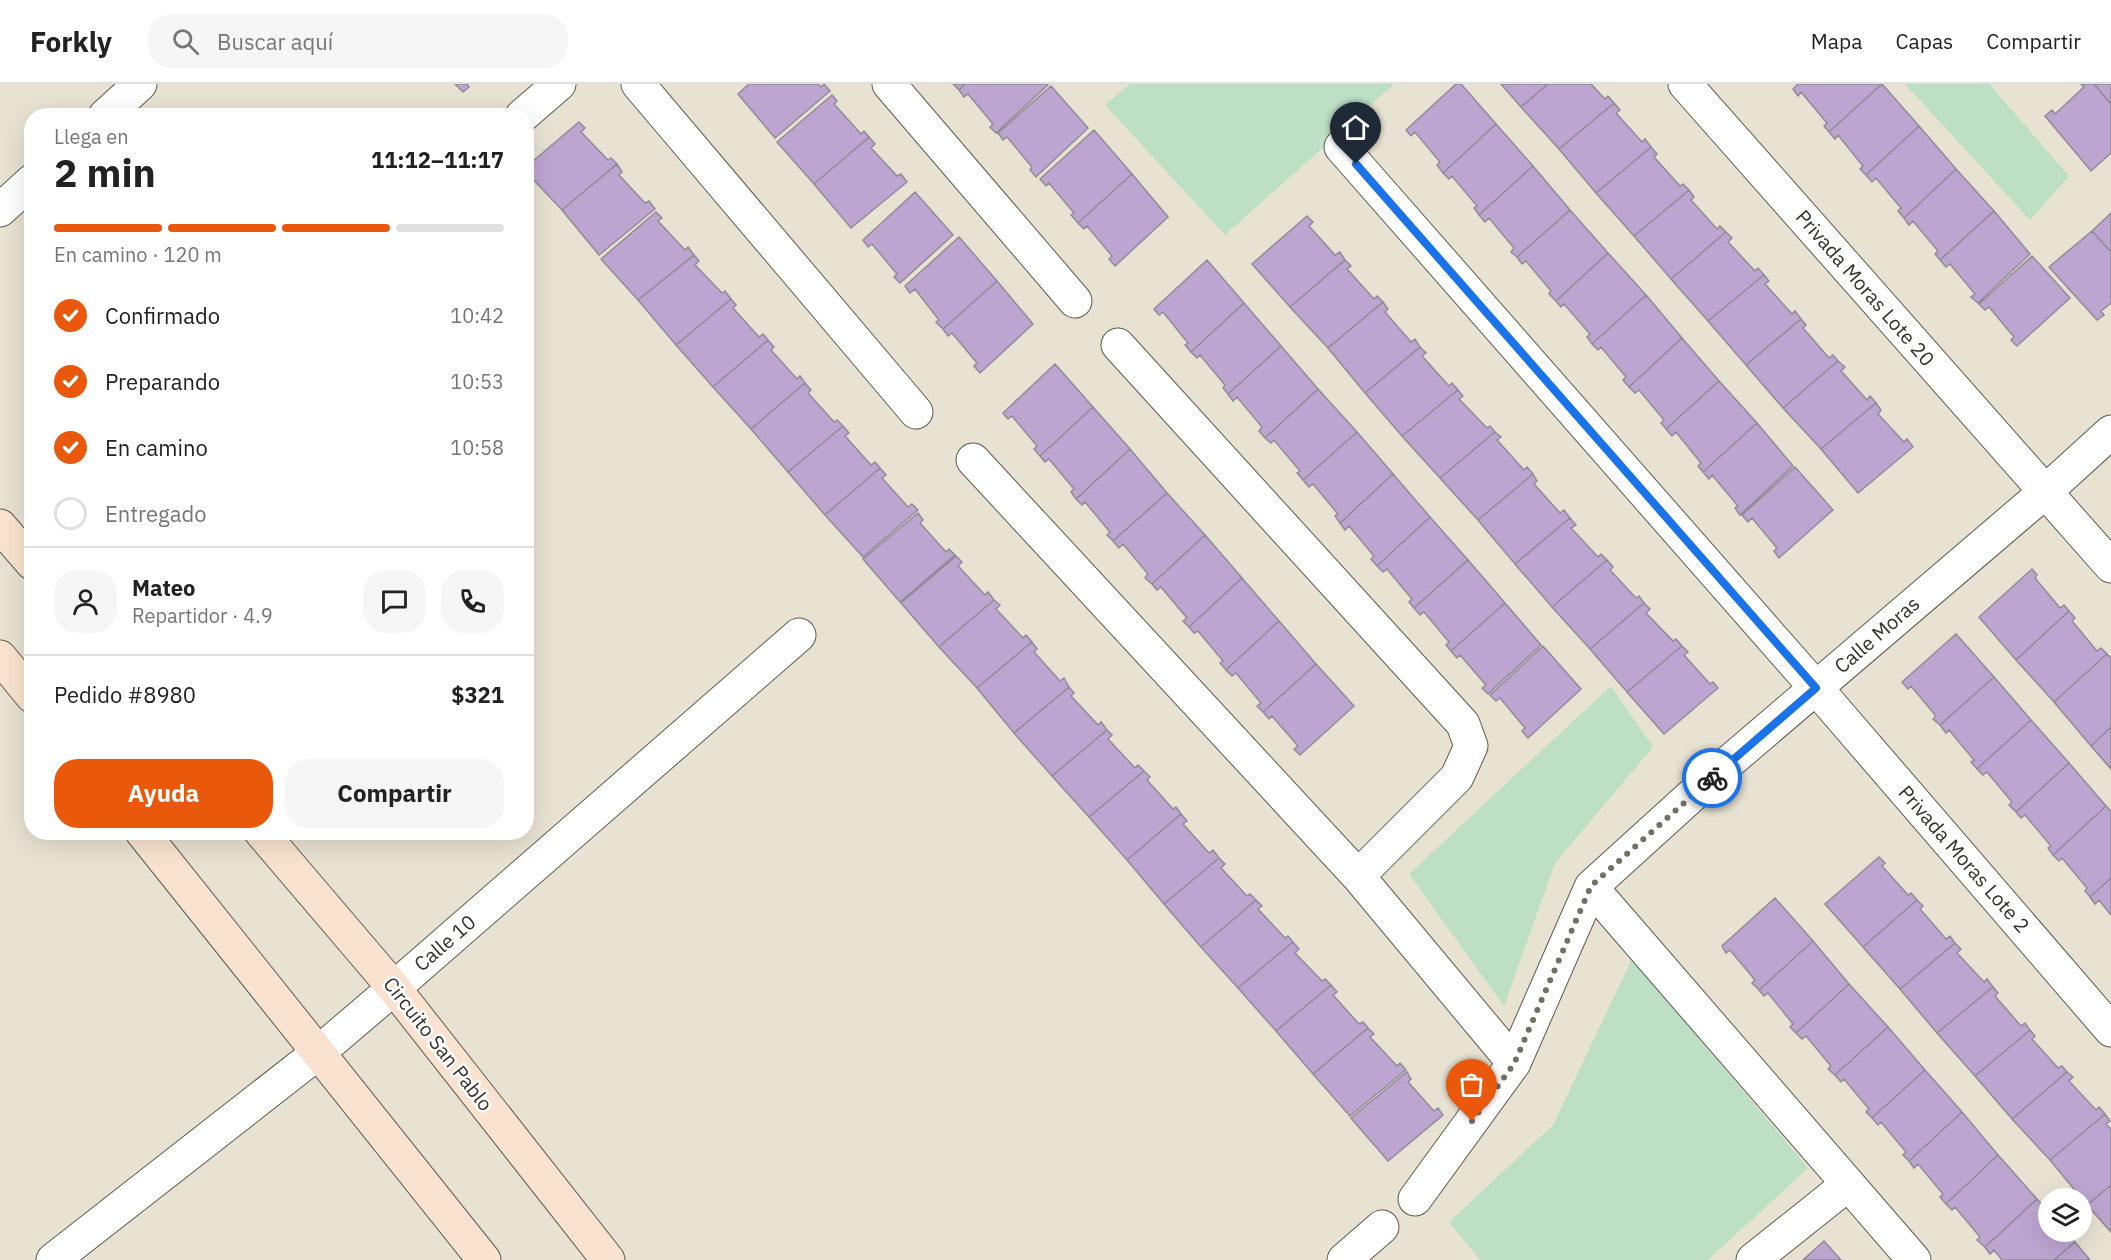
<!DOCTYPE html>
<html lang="es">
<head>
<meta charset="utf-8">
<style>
  :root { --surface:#fff; --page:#f6f6f6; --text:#222; --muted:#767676; --line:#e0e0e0; --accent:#ea580c }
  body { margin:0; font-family:"IBM Plex Sans",sans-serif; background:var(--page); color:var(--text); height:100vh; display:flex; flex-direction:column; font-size:22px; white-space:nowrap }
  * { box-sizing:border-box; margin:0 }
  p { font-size:20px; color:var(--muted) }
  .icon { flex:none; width:33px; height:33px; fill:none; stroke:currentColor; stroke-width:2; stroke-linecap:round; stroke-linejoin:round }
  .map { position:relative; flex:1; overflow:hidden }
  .panel { position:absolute; left:24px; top:24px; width:510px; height:732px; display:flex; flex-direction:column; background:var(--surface); border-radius:24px; box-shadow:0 6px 24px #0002 }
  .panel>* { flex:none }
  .fabs { position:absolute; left:2038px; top:1104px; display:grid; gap:12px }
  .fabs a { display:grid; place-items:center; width:54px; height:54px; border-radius:50%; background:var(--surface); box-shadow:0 6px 24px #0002; font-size:30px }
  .pin { position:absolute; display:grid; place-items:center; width:51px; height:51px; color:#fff; margin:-62px -26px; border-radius:50% 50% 50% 0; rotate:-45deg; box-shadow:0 0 6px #0007 }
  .pin .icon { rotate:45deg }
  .courier { position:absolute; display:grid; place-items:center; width:60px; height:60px; margin:-30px; border:4px solid #1a73e8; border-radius:50%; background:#fff; color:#222; box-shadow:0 2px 8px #0007 }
  .head em { font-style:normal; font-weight:700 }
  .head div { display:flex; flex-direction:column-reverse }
  .head { display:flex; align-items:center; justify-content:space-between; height:102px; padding:0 30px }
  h1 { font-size:39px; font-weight:700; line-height:45px }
  .bar { display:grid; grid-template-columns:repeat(4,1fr); gap:9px 6px; align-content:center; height:72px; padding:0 30px }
  .bar i { height:8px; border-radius:4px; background:var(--line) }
  .bar .active { background:var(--accent) }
  .bar p { grid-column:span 4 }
  .line { display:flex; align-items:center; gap:15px; padding:0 30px; border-top:2px solid var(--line) }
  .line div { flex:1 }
  .round { display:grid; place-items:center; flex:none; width:63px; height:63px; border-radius:24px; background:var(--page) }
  ol { padding:0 30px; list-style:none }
  li { display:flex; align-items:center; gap:18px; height:66px }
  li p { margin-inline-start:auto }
  li .icon { padding:6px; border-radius:50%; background:var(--accent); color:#fff; stroke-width:4 }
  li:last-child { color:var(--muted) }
  li i { width:33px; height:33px; border:3px solid var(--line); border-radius:50% }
  .button { display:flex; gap:12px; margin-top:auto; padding:12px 30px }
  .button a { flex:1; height:69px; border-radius:24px; background:var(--accent); color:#fff; font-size:24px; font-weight:700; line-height:69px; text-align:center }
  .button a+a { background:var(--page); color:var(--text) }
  header { display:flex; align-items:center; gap:36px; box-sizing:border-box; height:84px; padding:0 30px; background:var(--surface); border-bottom:2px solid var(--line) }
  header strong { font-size:28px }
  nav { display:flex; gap:33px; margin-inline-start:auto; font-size:21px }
  .search { width:420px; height:54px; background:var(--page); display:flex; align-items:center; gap:15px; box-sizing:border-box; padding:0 21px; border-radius:24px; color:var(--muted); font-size:22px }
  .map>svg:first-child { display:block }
  .green { fill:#bddfc6 }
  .building { fill:#bda5d1; stroke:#918a97; stroke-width:1.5 }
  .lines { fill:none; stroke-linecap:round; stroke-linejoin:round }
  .minor-casing { stroke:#5f5a4d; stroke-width:35 }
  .tertiary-casing { stroke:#5f5a4d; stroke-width:35 }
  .secondary-casing { stroke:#5f5a4d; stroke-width:35 }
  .minor { stroke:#fff; stroke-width:33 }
  .tertiary { stroke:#fff; stroke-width:33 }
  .secondary { stroke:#f9e3d0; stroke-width:33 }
  .done { stroke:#726f66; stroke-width:6; stroke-dasharray:0 10.8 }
  .route { stroke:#1a73e8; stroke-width:8 }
  .labels { text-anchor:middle; stroke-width:5; stroke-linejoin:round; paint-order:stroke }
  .street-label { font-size:20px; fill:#33312b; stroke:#fff }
</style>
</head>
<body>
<header>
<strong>Forkly</strong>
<div class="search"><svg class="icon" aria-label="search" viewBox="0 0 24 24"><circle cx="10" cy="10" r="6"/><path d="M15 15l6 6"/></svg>Buscar aquí</div>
<nav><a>Mapa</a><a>Capas</a><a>Compartir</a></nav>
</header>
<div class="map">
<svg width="2111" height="1176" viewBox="0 0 2111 1176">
  <rect width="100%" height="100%" fill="#e8e2d3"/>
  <path class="green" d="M1130,0h264l-169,151 -120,-130z
    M1905,0h84l80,92 -39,44z
    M1611,602l42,61 -98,116 -51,143 -95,-132z
    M1632,875l176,209 -100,92h-228l-31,-38 104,-97z"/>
  <path class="building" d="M455,0h12l2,3 -6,5z
    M749,0h69l3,3 3,-3 6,7 -55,47 -37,-44z
    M953,0h12l-6,6z
    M965,0h83v1l-52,48 -6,-6 3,-3 -25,-30 -4,3 -5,-7z
    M1456,0h5l35,40 -53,49 -6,-8 3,-3 -25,-30 -4,4 -5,-6z
    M1501,0h47l-27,23z
    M1548,0h43l14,15 3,-3 6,7 -55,46 -38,-42z
    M1798,0h84l-53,48 -5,-6 3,-3 -26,-31 -3,4 -5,-7z
    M1882,0l37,42 -53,49 -6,-6 3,-3 -25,-31 -3,4 -6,-7z
    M2081,0h13l17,20v49l-20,18 -46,-55 7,-6 3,4 29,-27z
    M2094,0h17v20z
    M1051,2l37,42 -52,49 -6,-7 2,-3 -25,-30 -4,3 -5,-7z
    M832,11l5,6 -3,3 27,30 3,-3 5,6 -55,47 -37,-42z
    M1614,19l6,7 -4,3 26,29 3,-3 6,8 -55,46 -37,-44z
    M579,38l6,6 -4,4 27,28 3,-2 6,6 -55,46 -36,-38v-5z
    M1496,40l37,42 -54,49 -5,-7 3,-2 -25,-30 -3,3 -6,-6z
    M1919,42l37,43 -52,49 -6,-7 3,-3 -25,-30 -4,4 -6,-7z
    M1094,46l38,44 -54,49 -7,-8 3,-2 -25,-30 -3,3 -6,-7z
    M869,53l6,7 -4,4 26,28 4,-2 6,8 -56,46 -37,-44z
    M1651,63l6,7 -3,3 26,29 3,-2 6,6 -55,46 -38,-43z
    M617,80l5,8 -3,3 26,28 4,-2 6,8 -56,46 -37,-45z
    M1533,82l37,44 -53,47 -6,-5 3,-4 -25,-30 -4,4 -6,-7z
    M1956,85l38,42 -54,49 -5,-6 3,-3 -25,-30 -4,4 -5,-7z
    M1132,90l36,43 -53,49 -6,-7 3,-3 -25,-30 -3,3 -6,-6z
    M1689,106l5,7 -3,3 26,29 3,-3 6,6 -55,47 -37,-43z
    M915,108l38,43 -53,48 -6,-6 3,-3 -25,-30 -4,3 -5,-7z
    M1570,126l38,43 -52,48 -7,-7 2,-3 -25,-30 -4,3 -5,-7z
    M1994,127l36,43 -52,49 -7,-6 4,-3 -25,-30 -4,3 -6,-7z
    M656,128l6,6 -4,3 27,29 3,-3 6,8 -56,45 -37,-41z
    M2111,129v39l-19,-21z
    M1307,132l6,6 -4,4 26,29 5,-3 5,8 -55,47 -38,-43z
    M2092,147l19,21v51l-10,8 3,4 -7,5 -48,-53z
    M1726,148l6,6 -4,4 27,29 3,-3 6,7 -56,46 -37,-42z
    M959,153l38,44 -54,48 -7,-7 3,-2 -24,-31 -5,4 -5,-7z
    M1608,169l38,42 -54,49 -5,-7 3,-3 -26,-30 -3,3 -5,-6z
    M694,171l5,6 -4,4 27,28 3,-2 6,8 -55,46 -38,-45z
    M2032,172l38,42 -53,48 -6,-6 3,-3 -25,-30 -4,3 -6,-6z
    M1207,176l37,43 -53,49 -6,-7 3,-2 -25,-31 -4,3 -5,-6z
    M1345,176l6,6 -4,3 27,30 3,-3 6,6 -55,46 -38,-41z
    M1764,191l5,6 -4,3 27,30 3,-3 6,8 -55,46 -38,-44z
    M997,197l36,43 -53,49 -6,-7 3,-3 -25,-30 -4,3 -5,-7z
    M1646,211l36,43 -53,49 -6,-7 3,-3 -25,-30 -3,3 -6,-6z
    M731,215l5,6 -3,3 26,29 4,-3 5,6 -55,47 -37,-42z
    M1383,218l5,7 -3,3 26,30 4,-3 5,8 -55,46 -37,-45z
    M1244,219l37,43 -53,48 -5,-6 2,-3 -25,-30 -3,3 -6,-6z
    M1801,235l5,6 -3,3 26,30 4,-3 5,6 -55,47 -37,-43z
    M1682,254l37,43 -53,48 -5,-6 3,-3 -25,-30 -4,3 -6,-6z
    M768,256l6,7 -3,3 26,29 3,-3 5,7 -54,46 -38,-42z
    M1281,262l37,43 -53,49 -6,-7 3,-4 -25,-30 -4,4 -5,-7z
    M1420,263l6,6 -4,3 27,30 3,-3 6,7 -56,46 -37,-43z
    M1838,277l7,6 -4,4 26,29 3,-4 6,7 -55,46 -38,-41z
    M1055,280l38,43 -53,49 -6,-7 3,-3 -25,-30 -4,3 -5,-6z
    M1719,297l38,42 -54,49 -5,-6 3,-3 -25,-31 -4,4 -6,-7z
    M805,299l6,7 -3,3 26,29 3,-2 6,6 -55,46 -37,-43z
    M1318,305l39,43 -54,48 -6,-7 3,-2 -26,-31 -3,3 -6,-5z
    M1458,306l5,6 -4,3 28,29 3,-2 5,6 -55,46 -38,-42z
    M1876,319l5,7 -3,4 26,28 3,-3 6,8 -55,46 -37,-44z
    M1093,323l37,42 -54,50 -5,-7 3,-3 -25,-30 -4,3 -5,-6z
    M1757,339l36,43 -53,49 -5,-7 3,-2 -26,-31 -3,4 -6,-7z
    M843,342l6,7 -4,3 26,29 4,-3 5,6 -55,47 -37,-43z
    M1357,348l36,42 -53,49 -5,-7 3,-2 -25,-30 -4,3 -6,-7z
    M1495,348l6,5 -4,3 27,30 3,-3 6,7 -55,46 -38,-42z
    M1130,365l37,44 -54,48 -6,-6 3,-3 -25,-30 -3,3 -6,-6z
    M1795,383l38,43 -54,48 -5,-7 3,-3 -25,-30 -4,4 -6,-7z
    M880,384l6,7 -4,3 26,29 4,-3 6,6 -55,47 -38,-42z
    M1393,390l37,43 -53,49 -6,-7 3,-3 -25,-30 -4,4 -5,-7z
    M1533,390l4,7 -3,3 26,29 4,-3 6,8 -55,46 -37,-44z
    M1167,409l38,42 -53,49 -7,-6 3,-4 -25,-30 -4,4 -6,-7z
    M918,429l5,7 -3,3 26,29 3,-3 6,6 -55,47 -37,-43z
    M1430,433l38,43 -54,48 -5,-6 3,-3 -25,-30 -4,3 -6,-6z
    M1570,434l6,7 -5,3 27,29 3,-3 6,6 -55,47 -37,-43z
    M1205,451l37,43 -53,49 -6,-6 4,-3 -26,-31 -4,3 -5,-6z
    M956,472l6,6 -4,4 27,29 3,-3 6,8 -55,47 -38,-44z
    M1468,476l37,43 -54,48 -5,-6 3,-3 -25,-30 -4,3 -6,-7z
    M1607,476l6,7 -3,3 26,28 3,-2 5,7 -54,46 -38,-42z
    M2032,485l5,6 -2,3 25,30 4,-3 5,6 -53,49 -37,-43z
    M1242,494l37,43 -53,49 -6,-7 3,-2 -25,-30 -4,2 -5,-6z
    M994,516l6,5 -4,4 27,29 3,-3 6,7 -55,46 -38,-41z
    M1505,519l36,42 -53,49 -6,-6 4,-3 -26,-30 -3,3 -6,-7z
    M1644,519l6,6 -4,4 27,28 3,-2 6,7 -55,46 -37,-43z
    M2069,527l6,7 -3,3 25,30 4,-3 6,6 -53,48 -38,-42z
    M1279,537l37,43 -53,48 -6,-6 4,-3 -25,-30 -4,3 -6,-6z
    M1956,550l38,43 -54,48 -7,-6 3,-3 -25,-30 -3,3 -6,-7z
    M1032,558l5,7 -3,3 26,29 4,-3 5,9 -55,46 -37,-45z
    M1543,562l38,43 -53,49 -6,-7 3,-3 -25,-30 -4,3 -6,-6z
    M1682,562l6,6 -4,3 26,29 3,-2 5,6 -54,46 -37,-42z
    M2107,570l4,4v69l-20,19 -37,-44z
    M1316,580l38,42 -54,49 -6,-6 4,-3 -26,-30 -3,3 -6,-7z
    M1994,593l37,43 -54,49 -6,-7 3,-2 -25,-30 -3,3 -6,-8z
    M1069,603l5,6 -3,3 27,29 3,-3 6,8 -55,46 -38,-43z
    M2031,636l38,43 -53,49 -7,-7 3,-3 -25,-30 -4,3 -6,-6z
    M2111,643v42l-20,-23z
    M1107,646l5,5 -4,4 27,29 3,-3 6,6 -55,46 -37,-41z
    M2069,679l37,43 -53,49 -5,-7 3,-2 -26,-31 -4,3 -5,-6z
    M1144,687l6,6 -3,3 26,29 3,-2 5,7 -54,46 -38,-43z
    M2106,722l5,5v67l-21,19 -5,-6 2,-3 -25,-30 -3,3 -6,-6z
    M1181,730l6,7 -4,3 26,29 4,-3 6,8 -55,46 -37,-44z
    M1879,773l6,6 -3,3 26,29 3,-2 6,7 -54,47 -38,-43z
    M1219,774l6,6 -4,4 26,28 3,-2 6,6 -55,47 -37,-43z
    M2111,794v37l-12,-15 -4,4 -5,-7z
    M1775,814l38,43 -54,49 -7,-7 3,-3 -25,-30 -4,3 -4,-7z
    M1256,816l6,6 -4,3 27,29 3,-2 5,6 -55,46 -37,-41z
    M1917,816l6,6 -3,3 26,30 4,-3 5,7 -55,46 -37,-42z
    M1813,857l36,43 -53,49 -6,-6 3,-3 -25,-31 -4,3 -5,-6z
    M1293,858l6,7 -4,4 27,28 3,-2 6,6 -55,46 -38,-43z
    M1955,859l6,6 -4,4 27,29 3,-3 6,8 -56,46 -37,-44z
    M1849,900l39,43 -53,48 -7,-6 3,-3 -25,-30 -4,3 -6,-6z
    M1331,901l6,7 -4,3 26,29 4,-2 5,6 -55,46 -37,-43z
    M1993,903l5,6 -3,3 26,30 4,-3 5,7 -55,46 -38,-43z
    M1888,943l37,43 -53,48 -6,-6 3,-3 -25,-30 -3,3 -6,-7z
    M1368,944l6,6 -4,3 27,29 3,-3 6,7 -56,46 -37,-42z
    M2030,946l5,6 -3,3 26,29 4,-2 5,6 -55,47 -37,-43z
    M1925,986l37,42 -53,49 -6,-6 3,-3 -25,-30 -3,3 -6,-7z
    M1407,988l4,7 -3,3 26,29 4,-3 5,7 -55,46 -37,-43z
    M2067,988l6,5 -4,4 27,29 3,-3 6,7 -55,46 -38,-41z
    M1962,1028l36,43 -52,49 -6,-7 3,-3 -25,-30 -4,4 -5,-7z
    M2105,1030l5,7 -4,3 5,5v56l-24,20 -37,-45z
    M1998,1071l39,44 -52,48 -8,-7 3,-3 -25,-30 -3,3 -6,-6z
    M2111,1101v47l-24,-27z
    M2037,1115l12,13v20h17l9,10 -21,18h-52l-8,-10 -4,4 -5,-7z
    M1824,1157l17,19h-38z
    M2075,1158l15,18h-36z"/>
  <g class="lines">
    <g class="minor-casing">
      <path id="minor" d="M638,0l278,328
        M889,0l186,217
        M1685,0l426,482
        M105,32l35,-32
        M522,32l37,-32
        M1341,63l475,541 295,342
        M0,126l32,-29
        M1118,261l345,379 8,22 -14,31 -99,99
        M973,376l385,416 156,187
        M1591,803l323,373
        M394,904l405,-353
        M1415,1115l99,-136 77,-176 131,-119 323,-276 66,-60
        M1344,1176l38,-33
        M1753,1176l94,-75"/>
    </g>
    <g class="tertiary-casing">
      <path id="tertiary" d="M53,1176l266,-208 75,-64"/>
    </g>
    <g class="secondary-casing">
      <path id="secondary" d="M0,442l32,37
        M0,573l32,39
        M142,748l342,428
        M261,748l133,156 214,272"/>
    </g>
    <use href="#minor" class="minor"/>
    <use href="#tertiary" class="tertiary"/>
    <use href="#secondary" class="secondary"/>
  </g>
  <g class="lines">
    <path class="done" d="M1472,1037l42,-57 77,-178 121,-108"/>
    <path class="route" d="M1356,80l460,524 -104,90"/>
  </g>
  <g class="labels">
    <g class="street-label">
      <text transform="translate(1865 204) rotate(49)" y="7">Privada Moras Lote 20</text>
      <text transform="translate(1877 551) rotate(-41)" y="7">Calle Moras</text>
      <text transform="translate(1964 775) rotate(49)" y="7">Privada Moras Lote 2</text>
      <text transform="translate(445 859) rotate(-41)" y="7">Calle 10</text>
      <text transform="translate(438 960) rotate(52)" y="7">Circuito San Pablo</text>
    </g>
  </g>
</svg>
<div class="fabs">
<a><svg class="icon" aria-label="layers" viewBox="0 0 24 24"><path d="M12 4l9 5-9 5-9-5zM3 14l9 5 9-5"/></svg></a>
</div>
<div class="pin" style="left:1472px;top:1037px;background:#ea580c"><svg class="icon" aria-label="bag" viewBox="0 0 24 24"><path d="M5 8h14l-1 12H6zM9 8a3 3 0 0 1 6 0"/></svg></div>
<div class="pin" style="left:1356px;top:80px;background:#1f2937"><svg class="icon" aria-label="home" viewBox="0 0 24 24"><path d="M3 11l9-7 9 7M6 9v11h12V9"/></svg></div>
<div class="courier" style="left:1712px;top:694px"><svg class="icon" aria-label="bike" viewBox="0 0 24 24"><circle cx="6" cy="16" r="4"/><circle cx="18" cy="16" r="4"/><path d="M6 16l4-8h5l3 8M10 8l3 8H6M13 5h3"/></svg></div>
<section class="panel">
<div class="head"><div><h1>2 min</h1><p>Llega en</p></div><em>11:12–11:17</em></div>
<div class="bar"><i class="active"></i><i class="active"></i><i class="active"></i><i></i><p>En camino · 120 m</p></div>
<ol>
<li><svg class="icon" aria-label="check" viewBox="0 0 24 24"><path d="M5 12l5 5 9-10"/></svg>Confirmado<p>10:42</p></li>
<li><svg class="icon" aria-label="check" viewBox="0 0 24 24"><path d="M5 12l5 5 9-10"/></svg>Preparando<p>10:53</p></li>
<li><svg class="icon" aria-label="check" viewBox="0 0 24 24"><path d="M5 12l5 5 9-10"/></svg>En camino<p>10:58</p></li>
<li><i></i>Entregado</li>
</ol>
<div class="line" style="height:108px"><a class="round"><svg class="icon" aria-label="person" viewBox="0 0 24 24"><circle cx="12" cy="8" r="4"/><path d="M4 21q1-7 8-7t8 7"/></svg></a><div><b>Mateo</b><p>Repartidor · 4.9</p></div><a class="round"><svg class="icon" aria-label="chat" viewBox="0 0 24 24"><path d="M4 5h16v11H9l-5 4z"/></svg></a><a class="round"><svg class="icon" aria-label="phone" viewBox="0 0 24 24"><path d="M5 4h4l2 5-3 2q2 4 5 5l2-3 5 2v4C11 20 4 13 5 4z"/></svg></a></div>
<div class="line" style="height:78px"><div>Pedido #8980</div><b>$321</b></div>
<div class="button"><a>Ayuda</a><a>Compartir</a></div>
</section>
</div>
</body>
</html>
